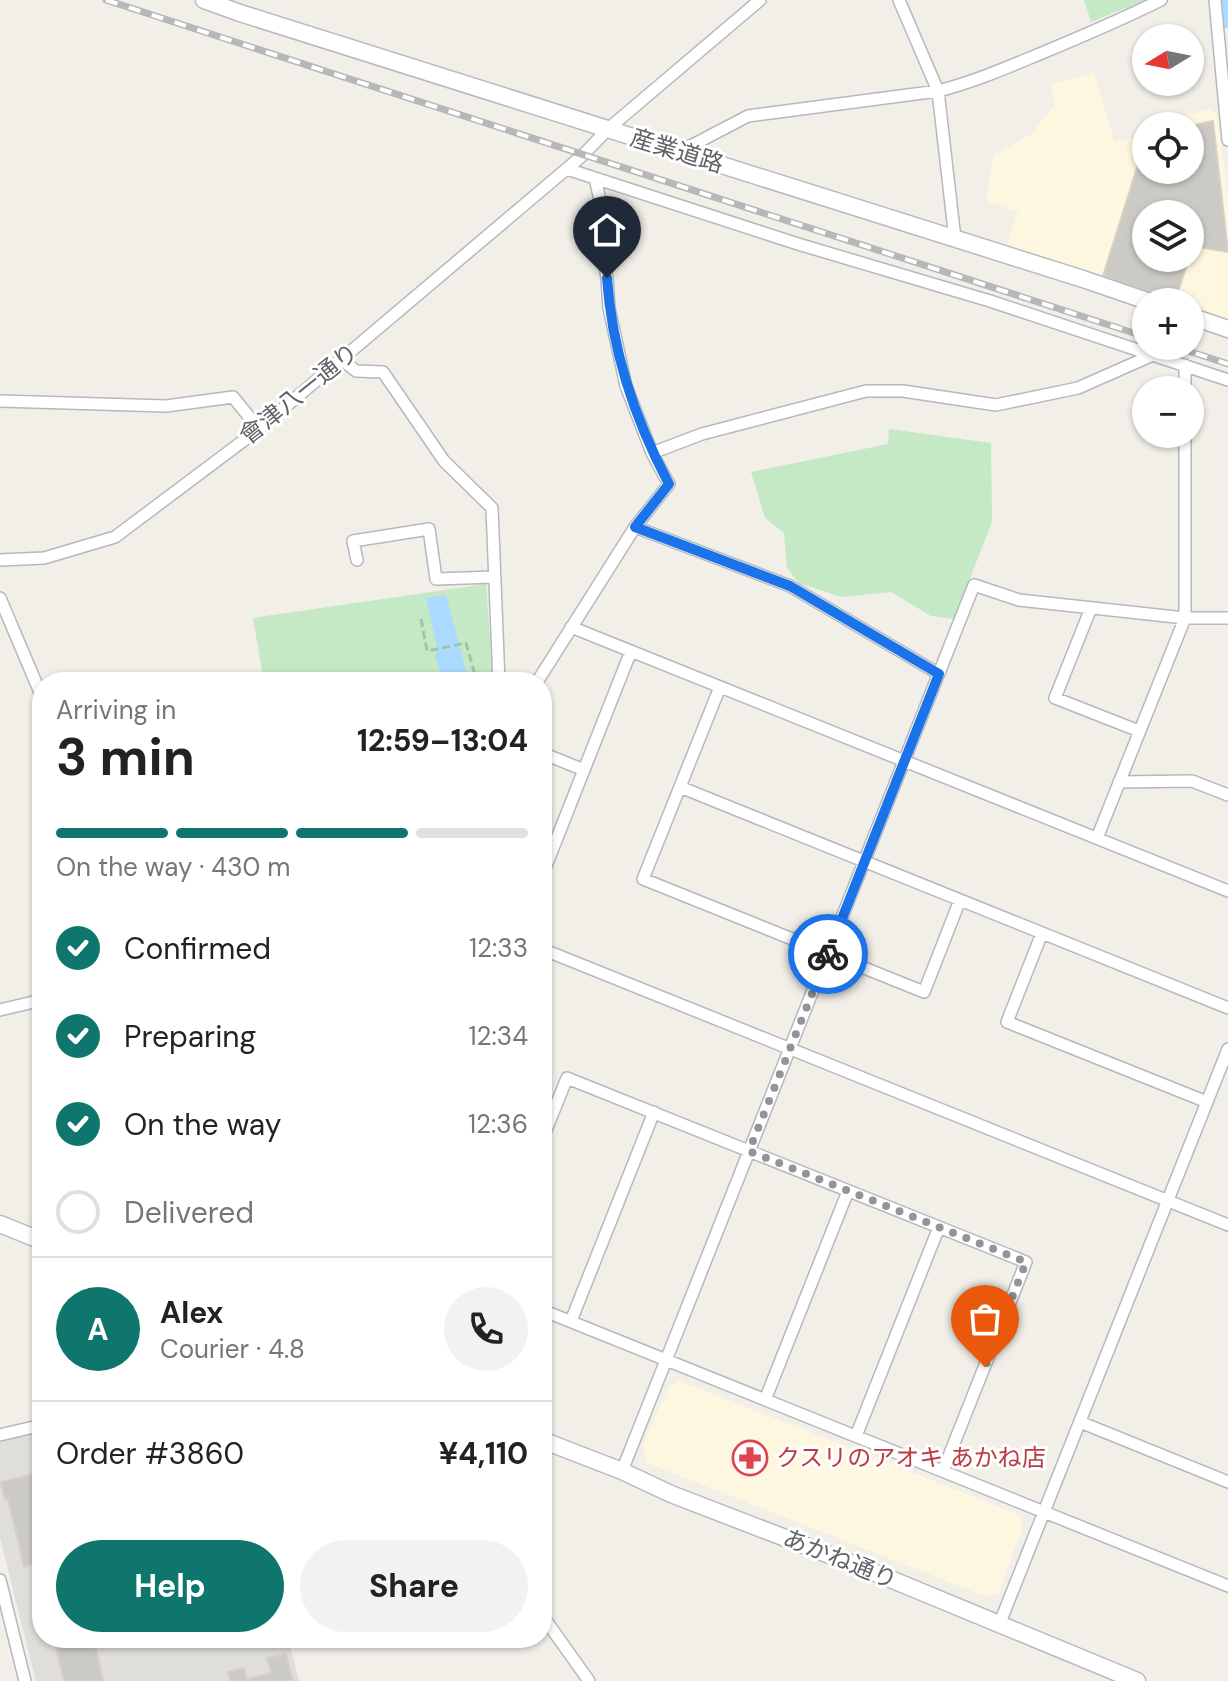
<!DOCTYPE html>
<html lang="en">
<head>
<meta charset="utf-8">
<style>
  :root { --surface:#fff; --page:#f2f2f2; --text:#222; --muted:#767676; --line:#e0e0e0; --accent:#0f766e }
  body { margin:0; font-family:"DM Sans","Noto Sans JP",sans-serif; background:var(--page); color:var(--text); height:100vh; display:flex; flex-direction:column; font-size:30px; white-space:nowrap }
  * { box-sizing:border-box; margin:0 }
  p { font-size:26px; color:var(--muted) }
  .icon { flex:none; width:44px; height:44px; fill:none; stroke:currentColor; stroke-width:2; stroke-linecap:round; stroke-linejoin:round }
  .map { position:relative; flex:1; overflow:hidden }
  .details { position:absolute; left:32px; top:672px; width:520px; height:976px; display:flex; flex-direction:column; background:var(--surface); border-radius:32px; box-shadow:0 2px 6px #0004 }
  .details>* { flex:none }
  .needle { width:52px; rotate:260deg }
  .controls { position:absolute; left:1132px; top:24px; display:grid; gap:16px }
  .controls a { display:grid; place-items:center; width:72px; height:72px; border-radius:50%; background:var(--surface); box-shadow:0 2px 6px #0004; font-size:40px }
  .pin { position:absolute; display:grid; place-items:center; width:68px; height:68px; color:#fff; margin:-82px -34px; border-radius:50% 50% 50% 0; rotate:-45deg; box-shadow:0 0 8px #0007 }
  .pin .icon { rotate:45deg }
  .courier { position:absolute; display:grid; place-items:center; width:80px; height:80px; margin:-40px; border:6px solid #1a73e8; border-radius:50%; background:#fff; color:#222; box-shadow:0 2px 10px #0007 }
  .summary em { font-style:normal; font-weight:700 }
  .summary div { display:flex; flex-direction:column-reverse }
  .summary { display:flex; align-items:center; justify-content:space-between; height:136px; padding:0 24px }
  h1 { font-size:52px; font-weight:700; line-height:60px }
  .bar { display:grid; grid-template-columns:repeat(4,1fr); gap:12px 8px; align-content:center; height:96px; padding:0 24px }
  .bar i { height:10px; border-radius:6px; background:var(--line) }
  .bar .active { background:var(--accent) }
  .bar p { grid-column:span 4 }
  .line { display:flex; align-items:center; gap:20px; padding:0 24px; border-top:2px solid var(--line) }
  .line div { flex:1 }
  .round { display:grid; place-items:center; flex:none; width:84px; height:84px; border-radius:42px; background:var(--page) }
  ol { padding:0 24px; list-style:none }
  li { display:flex; align-items:center; gap:24px; height:88px }
  li p { margin-inline-start:auto }
  li .icon { padding:8px; border-radius:50%; background:var(--accent); color:#fff; stroke-width:4 }
  li:last-child { color:var(--muted) }
  li i { width:44px; height:44px; border:4px solid var(--line); border-radius:50% }
  .action { display:flex; gap:16px; margin-top:auto; padding:16px 24px }
  .action a { flex:1; height:92px; border-radius:48px; background:var(--accent); color:#fff; font-size:32px; font-weight:700; line-height:92px; text-align:center }
  .action a+a { background:var(--page); color:var(--text) }
  .map>svg:first-child { display:block }
  .commercial { fill:#fef7e0; fill-rule:evenodd }
  .industrial { fill:#e0deda }
  .green { fill:#c5e8c5 }
  .water { fill:#aadaff }
  .lines { fill:none; stroke-linecap:round; stroke-linejoin:round }
  .river { stroke:#aadaff; stroke-width:26 }
  .building { fill:#cccac5; stroke:#d6d1c6; stroke-width:2 }
  .street-casing { stroke:#b5b8bc; stroke-width:14 }
  .secondary-casing { stroke:#b6babf; stroke-width:19 }
  .path { stroke:#9cc7a9; stroke-width:3; stroke-dasharray:8 4; stroke-linecap:butt }
  .street { stroke:#fff; stroke-width:11 }
  .secondary { stroke:#fff; stroke-width:16 }
  .rail-casing { stroke:#b6b7b8; stroke-width:7 }
  .rail { stroke:#fff; stroke-width:4; stroke-dasharray:12; stroke-linecap:butt }
  .done { stroke:#929495; stroke-width:8; stroke-dasharray:0 14.4 }
  .route { stroke:#1a73e8; stroke-width:10 }
  .labels { text-anchor:middle; stroke-width:6; stroke-linejoin:round; paint-order:stroke }
  .street-label { font-size:24px; fill:#5f6368; stroke:#fff }
  .health-label { font-size:24px; fill:#be3a42; stroke:#fff; text-anchor:start }
</style>
</head>
<body>
<div class="map">
<svg width="1228" height="1681" viewBox="0 0 1228 1681">
  <rect width="100%" height="100%" fill="#f1efe8"/>
  <path class="commercial" d="M1094,72l20,69 22,-4 9,-12 66,-16 6,6 11,80v126l-38,-13v-6h-18l-166,-56 12,-34 -32,-11 8,-46 36,-20 25,-31 -4,-19zM1146,126h44v44h-44zM1146,214h44v44h-44z
    M680,1381l340,134 2,14 -24,65 -13,2 -338,-133 -5,-16 27,-61z"/>
  <path class="industrial" d="M42,1431v207h246l11,43h-263l-36,-143v-96z"/>
  <path class="green" d="M1084,0h61l-54,22z
    M889,429l102,14 1,79 -38,97 -23,-3 -40,-24 -50,5 -42,-14 -12,-15 -3,-35 -19,-15 -14,-46 137,-28z
    M486,584l7,98h-229l-11,-64z"/>
  <path class="water" d="M446,595l22,84 20,-6 1,9h-46l-8,-26 3,-6 -12,-52z"/>
  <g class="lines">
    <path class="river" d="M1227,0l1,15"/>
  </g>
  <path class="building" d="M1213,121l15,131 -35,-6 -3,10v-42h-44v44h43l-14,43 -72,-25 43,-137v31h44l-1,-44z
    M42,1472v112h-3l-5,-20 -10,3 -16,-68 -3,1 -4,-18z
    M54,1638h40l9,43h-39z
    M286,1654l7,27h-63l-2,-9 16,-4 3,11 24,-6 -4,-15z"/>
  <g class="lines">
    <g class="street-casing">
      <path id="street" d="M899,0l39,91 17,148
        M1215,0l13,140
        M681,151l67,-35 190,-25c36,-9 70,-24 104,-38 41,-17 80,-34 119,-53
        M567,169l231,75 192,57 238,79
        M595,178l7,31v38l5,31 2,30 17,78 26,67
        M342,360l14,11 27,1 61,89 48,47 7,174
        M1185,390v-25
        M0,401l166,5 67,-9 26,32
        M635,527l155,59 149,88
        M0,560l44,-2 71,-21 144,-108 324,-274 25,-26 152,-129
        M357,560l-4,-19 76,-12 7,50 58,-2
        M0,598l42,99
        M1091,608l-36,90 84,33
        M571,627l657,264
        M537,682l98,-155 34,-43 -17,-31 50,-19 164,-43h37l93,14 82,-17 77,-34
        M720,687l-77,192 281,113 36,-92
        M542,753l42,17
        M1119,782l73,-1 36,14
        M680,787l548,221
        M1097,838l88,-220v-184
        M542,876l89,-225
        M1042,933l-35,89 200,80
        M542,949l686,276
        M0,1010l42,-10
        M542,1140l25,-62 459,184 -83,209
        M542,1310l686,276
        M571,1321l83,-209
        M765,1400l83,-209
        M1080,1422l148,60
        M0,1435l42,-10
        M856,1436l83,-209
        M622,1471l352,-886 45,15 166,18h43
        M0,1580l25,101
        M542,1615l47,66
        M999,1625l229,-576"/>
    </g>
    <g class="secondary-casing">
      <path id="secondary" d="M204,0l36,13 843,266 67,23
        M1190,316l38,13
        M0,1224l42,17
        M542,1440l80,31 49,23 200,77 266,110"/>
    </g>
    <path class="path" d="M421,619l6,32 39,-8 11,39"/>
    <use href="#street" class="street"/>
    <use href="#secondary" class="secondary"/>
    <g class="rail-casing">
      <path id="rail" d="M106,0l1040,337
        M1173,346l55,18"/>
    </g>
    <use href="#rail" class="rail"/>
  </g>
  <g class="lines">
    <path class="done" d="M828,954l-79,197 277,111 -41,105"/>
    <path class="route" d="M607,278c5,73 28,142 62,206l-34,43 155,59 149,88 -111,280"/>
  </g>
  <defs>
    <g id="pharmacy-ring" transform="scale(1.8)"><circle r="9.5" fill="#fff" stroke="#e0444e" stroke-width="1.5"/><path d="M-2-6h4v4h4v4h-4v4h-4v-4h-4v-4h4Z" fill="#e0444e"/></g>
  </defs>
  <g fill-rule="evenodd">
    <use href="#pharmacy-ring" x="750" y="1458"/>
  </g>
  <g class="labels">
    <g class="street-label">
      <text transform="translate(677 151) rotate(17)" y="8">産業道路</text>
      <text transform="translate(299 394) rotate(-39)" y="8">會津八一通り</text>
      <text transform="translate(840 1559) rotate(22)" y="8">あかね通り</text>
    </g>
    <g class="health-label">
      <text x="776" y="1466">クスリのアオキ あかね店</text>
    </g>
  </g>
</svg>
<div class="controls">
<a><svg class="needle" viewBox="-14 -14 28 28"><path d="M0-13l5 13h-10z" fill="#e53935"/><path d="M0 13l5-13h-10z" fill="#767676"/></svg></a>
<a><svg class="icon" aria-label="locate" viewBox="0 0 24 24"><circle cx="12" cy="12" r="6"/><path d="M12 2v4M12 18v4M2 12h4M18 12h4"/></svg></a>
<a><svg class="icon" aria-label="layers" viewBox="0 0 24 24"><path d="M12 4l9 5-9 5-9-5zM3 14l9 5 9-5"/></svg></a>
<a>+</a>
<a>−</a>
</div>
<div class="pin" style="left:985px;top:1367px;background:#ea580c"><svg class="icon" aria-label="bag" viewBox="0 0 24 24"><path d="M5 8h14l-1 12H6zM9 8a3 3 0 0 1 6 0"/></svg></div>
<div class="pin" style="left:607px;top:278px;background:#1f2937"><svg class="icon" aria-label="home" viewBox="0 0 24 24"><path d="M3 11l9-7 9 7M6 9v11h12V9"/></svg></div>
<div class="courier" style="left:828px;top:954px"><svg class="icon" aria-label="bike" viewBox="0 0 24 24"><circle cx="6" cy="16" r="4"/><circle cx="18" cy="16" r="4"/><path d="M6 16l4-8h5l3 8M10 8l3 8H6M13 5h3"/></svg></div>
<section class="details">
<div class="summary"><div><h1>3 min</h1><p>Arriving in</p></div><em>12:59–13:04</em></div>
<div class="bar"><i class="active"></i><i class="active"></i><i class="active"></i><i></i><p>On the way · 430 m</p></div>
<ol>
<li><svg class="icon" aria-label="check" viewBox="0 0 24 24"><path d="M5 12l5 5 9-10"/></svg>Confirmed<p>12:33</p></li>
<li><svg class="icon" aria-label="check" viewBox="0 0 24 24"><path d="M5 12l5 5 9-10"/></svg>Preparing<p>12:34</p></li>
<li><svg class="icon" aria-label="check" viewBox="0 0 24 24"><path d="M5 12l5 5 9-10"/></svg>On the way<p>12:36</p></li>
<li><i></i>Delivered</li>
</ol>
<div class="line" style="height:144px"><b class="round" style="background:var(--accent);color:#fff">A</b><div><b>Alex</b><p>Courier · 4.8</p></div><a class="round"><svg class="icon" aria-label="phone" viewBox="0 0 24 24"><path d="M5 4h4l2 5-3 2q2 4 5 5l2-3 5 2v4C11 20 4 13 5 4z"/></svg></a></div>
<div class="line" style="height:104px"><div>Order #3860</div><b>¥4,110</b></div>
<div class="action"><a>Help</a><a>Share</a></div>
</section>
</div>
</body>
</html>
